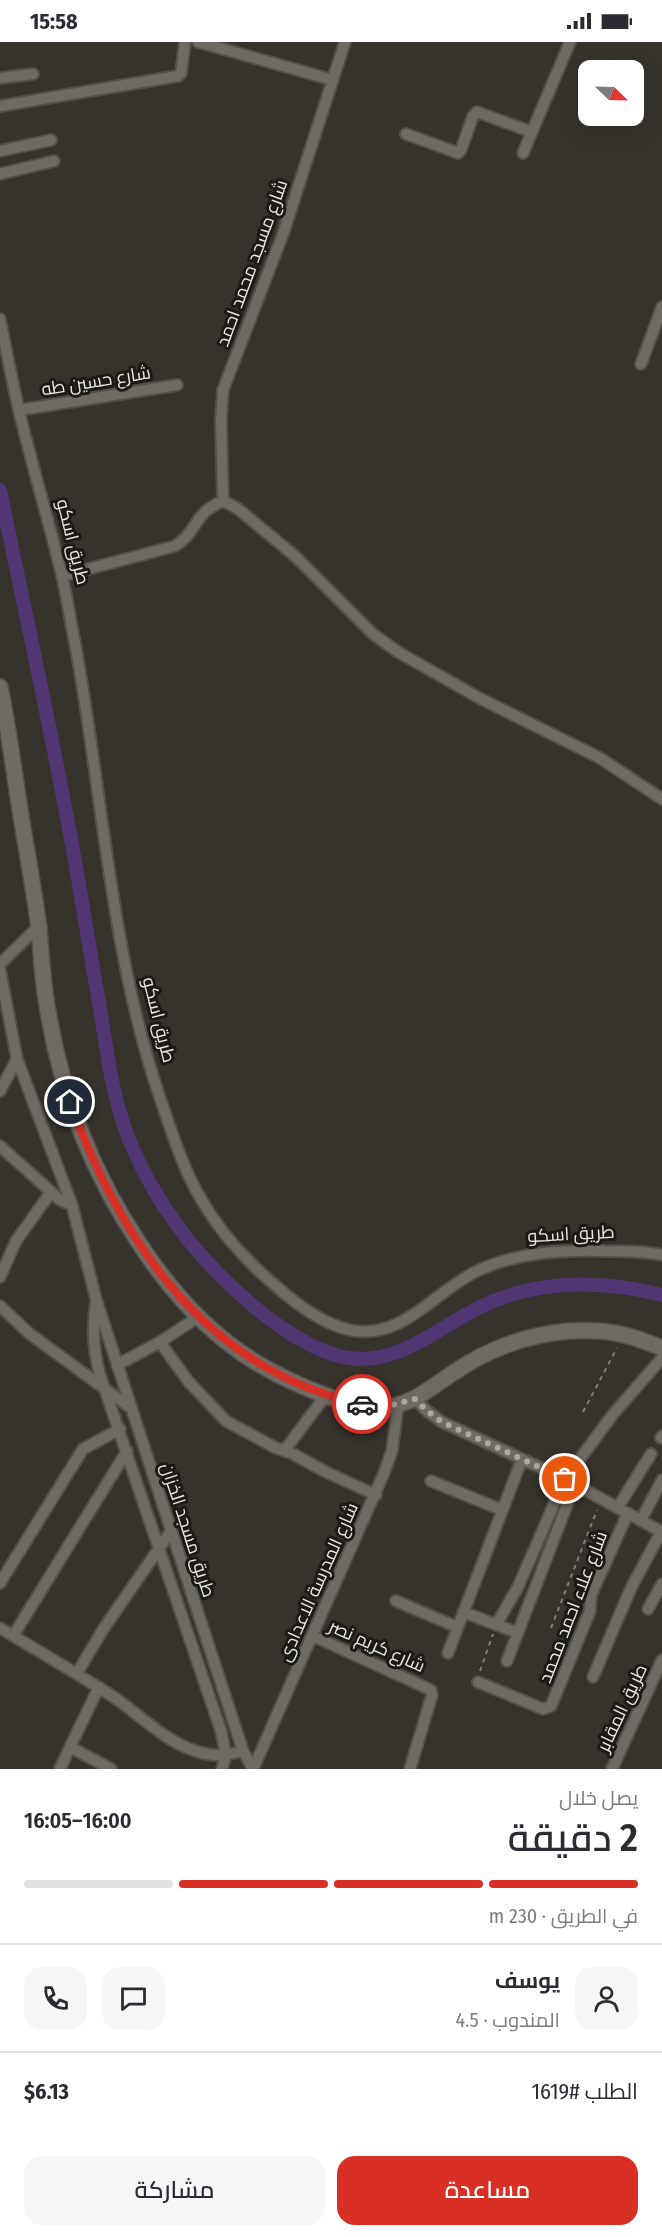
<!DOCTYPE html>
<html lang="ar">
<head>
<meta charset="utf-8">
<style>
  :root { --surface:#fff; --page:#f7f7f7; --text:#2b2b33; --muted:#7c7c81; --line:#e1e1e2; --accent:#d93025 }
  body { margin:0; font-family:"Fira Sans Condensed",Cairo,sans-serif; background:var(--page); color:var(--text); direction:rtl; height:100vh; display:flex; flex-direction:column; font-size:22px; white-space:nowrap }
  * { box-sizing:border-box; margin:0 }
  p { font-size:20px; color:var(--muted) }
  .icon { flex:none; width:33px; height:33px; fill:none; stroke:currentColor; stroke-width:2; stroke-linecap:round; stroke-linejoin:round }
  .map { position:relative; height:1727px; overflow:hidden; direction:ltr }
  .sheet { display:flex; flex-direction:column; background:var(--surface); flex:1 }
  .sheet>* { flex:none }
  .needle { width:39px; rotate:113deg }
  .buttons { position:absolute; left:578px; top:18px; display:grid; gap:12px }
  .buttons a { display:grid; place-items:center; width:66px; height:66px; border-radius:12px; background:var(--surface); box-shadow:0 6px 24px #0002; font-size:30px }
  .pin { position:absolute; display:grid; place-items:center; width:51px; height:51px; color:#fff; margin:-26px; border:3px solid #fff; border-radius:50%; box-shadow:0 2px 6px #0007 }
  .courier { position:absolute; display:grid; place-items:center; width:60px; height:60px; margin:-30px; border:4px solid #d93025; border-radius:50%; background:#fff; color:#222; box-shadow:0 2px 8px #0007 }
  .overview em { font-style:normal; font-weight:600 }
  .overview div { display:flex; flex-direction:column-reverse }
  .overview { display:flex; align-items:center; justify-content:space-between; height:102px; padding:0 24px }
  h1 { font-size:39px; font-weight:600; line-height:45px }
  .bar { display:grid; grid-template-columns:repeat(4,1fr); gap:9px 6px; align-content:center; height:72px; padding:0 24px }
  .bar i { height:8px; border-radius:4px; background:var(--line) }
  .bar .active { background:var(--accent) }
  .bar p { grid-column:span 4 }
  .line { display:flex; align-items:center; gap:15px; padding:0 24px; border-top:2px solid var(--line) }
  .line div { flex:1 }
  .round { display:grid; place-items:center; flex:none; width:63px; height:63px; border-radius:18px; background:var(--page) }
  .action { display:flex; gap:12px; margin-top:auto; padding:12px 24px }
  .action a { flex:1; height:69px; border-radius:18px; background:var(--accent); color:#fff; font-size:24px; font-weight:600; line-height:69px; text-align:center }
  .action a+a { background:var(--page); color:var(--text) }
  .status { display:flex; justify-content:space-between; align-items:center; height:42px; padding:0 30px; background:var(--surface); direction:ltr }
  .status svg { height:16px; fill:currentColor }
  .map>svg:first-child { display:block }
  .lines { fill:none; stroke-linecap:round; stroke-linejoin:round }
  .canal { stroke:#513674; stroke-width:14 }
  .street-casing { stroke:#53504a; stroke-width:14 }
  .secondary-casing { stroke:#53504a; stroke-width:18 }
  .path { stroke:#817d78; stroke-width:2; stroke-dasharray:4.5 4.5; stroke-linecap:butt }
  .street { stroke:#6f6a63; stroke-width:10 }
  .secondary { stroke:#6f6a63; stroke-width:15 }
  .done { stroke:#aca8a4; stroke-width:6; stroke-dasharray:0 10.8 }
  .route { stroke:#d93025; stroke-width:8 }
  .labels { text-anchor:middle; stroke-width:6; stroke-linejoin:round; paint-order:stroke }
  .street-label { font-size:18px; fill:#ebe8e4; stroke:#1c1a17 }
</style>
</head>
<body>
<div class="status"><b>15:58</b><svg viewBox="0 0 49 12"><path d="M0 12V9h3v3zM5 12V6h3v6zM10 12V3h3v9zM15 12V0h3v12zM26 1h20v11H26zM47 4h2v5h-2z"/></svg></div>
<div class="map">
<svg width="662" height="1727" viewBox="0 0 662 1727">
  <rect width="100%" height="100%" fill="#36322c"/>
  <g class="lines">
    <path class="canal" d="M0,448c22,108 46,215 66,323 13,65 22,130 34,195 7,44 12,87 28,129 25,62 64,115 114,159 27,25 71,57 107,62 51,7 90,-31 133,-52 57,-27 119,-26 180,-11"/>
    <g class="street-casing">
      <path id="street" d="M198,0l135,38
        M0,36l33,-4
        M0,64l178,-30 3,-3 4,-31
        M406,92l52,19 3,-3 12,-34 4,-4 55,20
        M0,109l51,-11
        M523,111l47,-111
        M0,132l54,-13
        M0,277c6,30 12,61 19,92 13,54 29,107 42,161 6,23 9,48 14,71 28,152 35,308 85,455 12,34 22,69 41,101 19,33 45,62 75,87 20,18 47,38 74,44 52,11 85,-39 127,-59 41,-19 83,-21 127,-20 20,0 39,0 58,4
        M641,322l21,-57
        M19,368l158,-25
        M223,459l14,7 59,49 77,77 25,18 83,47 119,59 62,41
        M223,459l-2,-81 2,-30 60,-156 62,-192
        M62,534l113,-30c23,-14 18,-33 48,-45
        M0,922l39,-38
        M0,928l17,89 55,146 24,94 147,452 10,18
        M0,1049l17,-32
        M0,1104l60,54 12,5
        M0,1235l16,-36 35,-49
        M96,1260c-4,25 -3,48 4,73l121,356 5,24 -4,14
        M0,1264l30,28 101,74
        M160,1300l28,39 38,40 50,27 17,6 33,18 50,23
        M117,1323l43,-23 38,-25
        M415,1357l12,12 15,11 123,57 97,53
        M661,1396l1,-2
        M284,1409l42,-56
        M431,1439l71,29
        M618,1465l33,-53
        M641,1478l21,-40
        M0,1541l83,-134 37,-20
        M396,1559l61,26
        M648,1567l14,-25
        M463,1570l55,21
        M496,1583l22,-38 47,-108 49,-66 48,-55
        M0,1586c35,21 71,42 106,64 33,20 61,55 101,62 12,3 24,0 36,-3
        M13,1594l114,-185
        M313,1594l118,54 1,5 -22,74
        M448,1611l74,-194
        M507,1619l68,-177
        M77,1631l27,-45 67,-97
        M593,1635l38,-89 30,-56
        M478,1640l65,27 8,-3 39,-95 1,-16 37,-82
        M99,1645l-29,60 41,22
        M60,1727l10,-22
        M253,1727l131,-296 8,-22 6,-46
        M612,1727l50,-109"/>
    </g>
    <g class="secondary-casing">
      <path id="secondary" d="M0,645c9,43 14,86 21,129 6,37 13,74 18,112 2,23 3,47 7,71 13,88 45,173 95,247 31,47 68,88 116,117 32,19 90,46 128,44 28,-2 46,-20 68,-34 42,-29 95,-46 146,-42 22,1 43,9 63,17"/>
    </g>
    <path class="path" d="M583,1370l34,-64
      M551,1586l46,-118
      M480,1629l13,-37"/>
    <use href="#street" class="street"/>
    <use href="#secondary" class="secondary"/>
  </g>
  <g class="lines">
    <path class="done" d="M362,1362l22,3 31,-8 12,12 15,11 123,57"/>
    <path class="route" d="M70,1060c51,141 137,269 292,302"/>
  </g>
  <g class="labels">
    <g class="street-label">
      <text transform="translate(252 221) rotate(-70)" y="6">شارع مسجد محمد احمد</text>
      <text transform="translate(96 339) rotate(-9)" y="6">شارع حسين طه</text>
      <text transform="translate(73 500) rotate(76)" y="6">طريق اسكو</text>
      <text transform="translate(159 978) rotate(76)" y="6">طريق اسكو</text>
      <text transform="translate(571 1192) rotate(-3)" y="6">طريق اسكو</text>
      <text transform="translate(188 1488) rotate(72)" y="6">طريق مسجد الخزان</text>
      <text transform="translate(318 1540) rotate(-66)" y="6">شارع المدرسة الاعدادى</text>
      <text transform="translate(573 1565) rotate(-69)" y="6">شارع علاء احمد محمد</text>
      <text transform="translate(377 1604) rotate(24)" y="6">شارع كريم نصر</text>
      <text transform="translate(622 1666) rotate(-65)" y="6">طريق المقابر</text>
    </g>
  </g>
</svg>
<div class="buttons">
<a><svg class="needle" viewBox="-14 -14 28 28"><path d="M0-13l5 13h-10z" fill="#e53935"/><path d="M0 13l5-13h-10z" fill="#7c7c81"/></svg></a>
</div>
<div class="pin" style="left:565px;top:1437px;background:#ea580c"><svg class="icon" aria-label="bag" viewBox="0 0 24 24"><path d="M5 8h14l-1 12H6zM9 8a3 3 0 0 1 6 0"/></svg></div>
<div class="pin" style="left:70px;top:1060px;background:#1f2937"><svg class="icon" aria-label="home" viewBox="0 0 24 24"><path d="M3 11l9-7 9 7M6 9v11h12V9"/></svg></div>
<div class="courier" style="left:362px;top:1362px"><svg class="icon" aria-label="car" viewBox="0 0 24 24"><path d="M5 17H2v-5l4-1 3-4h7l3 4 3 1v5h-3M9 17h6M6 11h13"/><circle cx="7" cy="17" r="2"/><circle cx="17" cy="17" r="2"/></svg></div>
</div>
<section class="sheet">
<div class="overview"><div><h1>2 دقيقة</h1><p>يصل خلال</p></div><em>16:00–16:05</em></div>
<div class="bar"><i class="active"></i><i class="active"></i><i class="active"></i><i></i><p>في الطريق · 230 m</p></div>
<div class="line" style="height:108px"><a class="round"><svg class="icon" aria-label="person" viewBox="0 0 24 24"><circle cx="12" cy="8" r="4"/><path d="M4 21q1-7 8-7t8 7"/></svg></a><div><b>يوسف</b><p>المندوب · 4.5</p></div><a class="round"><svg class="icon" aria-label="chat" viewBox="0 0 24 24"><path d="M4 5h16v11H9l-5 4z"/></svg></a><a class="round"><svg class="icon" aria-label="phone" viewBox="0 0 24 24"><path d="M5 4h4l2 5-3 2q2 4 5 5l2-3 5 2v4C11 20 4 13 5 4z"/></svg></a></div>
<div class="line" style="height:78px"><div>الطلب #1619</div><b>$6.13</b></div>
<div class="action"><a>مساعدة</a><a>مشاركة</a></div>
</section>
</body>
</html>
